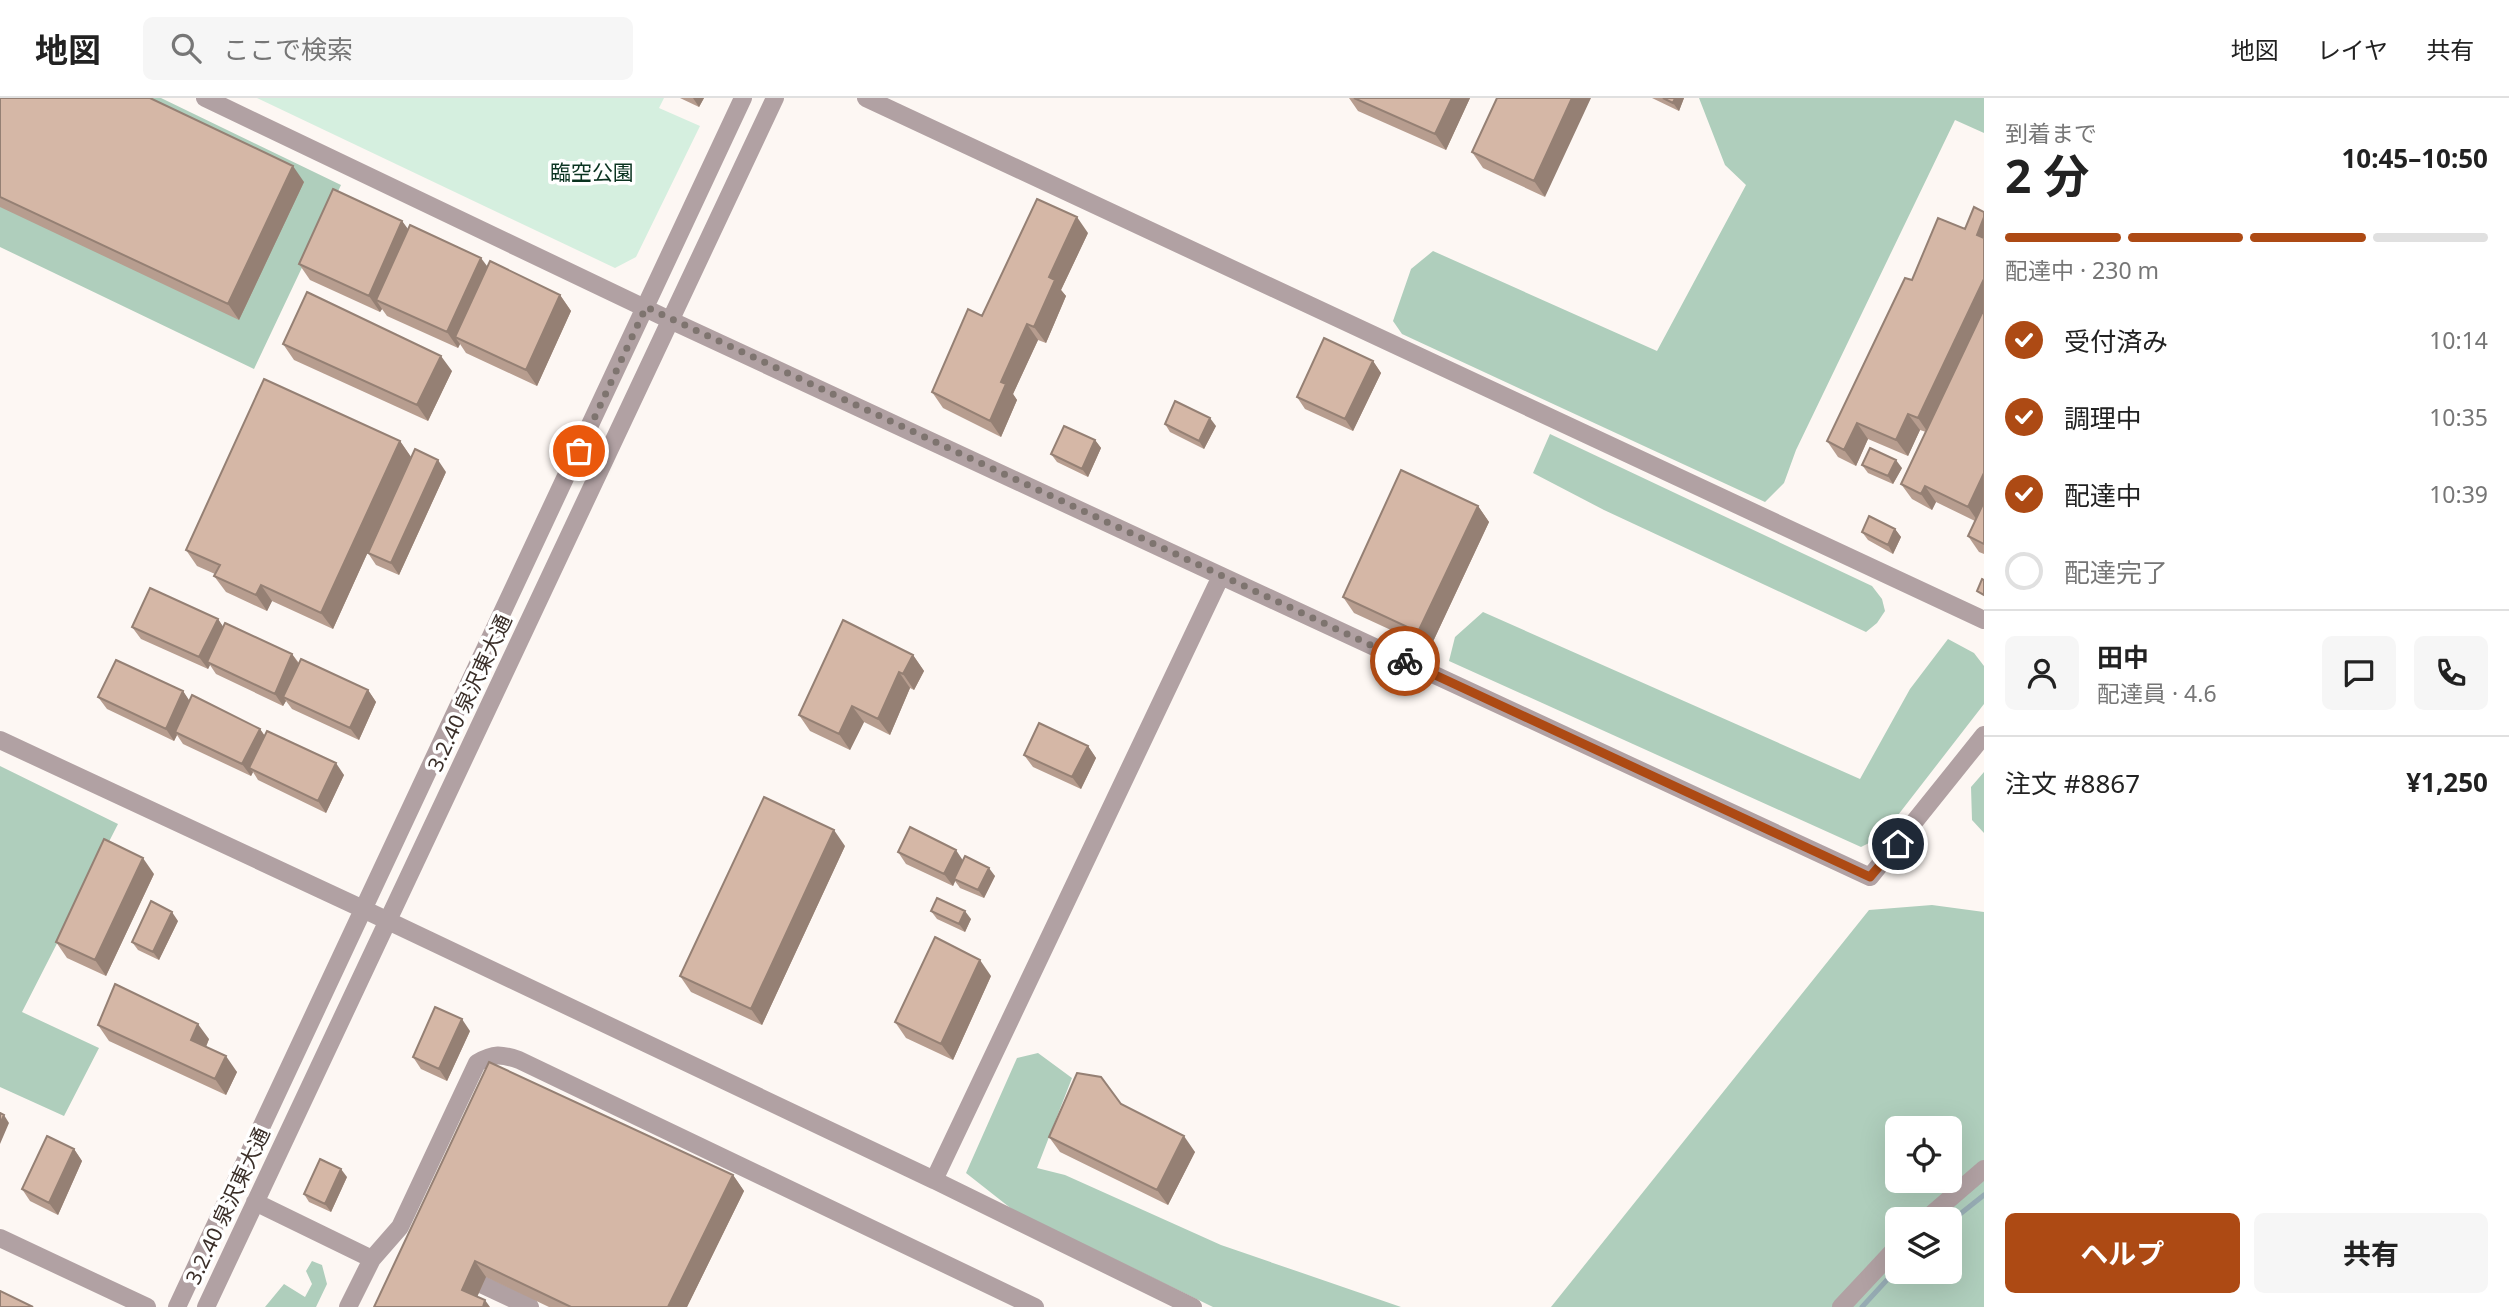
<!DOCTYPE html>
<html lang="ja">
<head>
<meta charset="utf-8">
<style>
  :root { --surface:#fff; --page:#f6f6f6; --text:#222; --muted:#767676; --line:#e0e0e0; --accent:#ad4a14 }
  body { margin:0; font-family:"Noto Sans","Noto Sans JP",sans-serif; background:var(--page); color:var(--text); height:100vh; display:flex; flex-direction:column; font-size:26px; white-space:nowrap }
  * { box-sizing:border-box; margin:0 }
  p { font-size:23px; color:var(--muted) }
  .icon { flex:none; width:38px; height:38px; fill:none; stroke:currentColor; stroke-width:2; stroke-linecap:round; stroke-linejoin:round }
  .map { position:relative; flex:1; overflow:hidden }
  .drawer { display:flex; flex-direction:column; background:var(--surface); width:525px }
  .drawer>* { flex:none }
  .controls { position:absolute; left:1885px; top:1018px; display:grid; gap:14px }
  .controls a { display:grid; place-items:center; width:77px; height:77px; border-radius:10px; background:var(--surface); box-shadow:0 7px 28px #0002; font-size:35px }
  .pin { position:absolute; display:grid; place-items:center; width:60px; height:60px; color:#fff; margin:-30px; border:4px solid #fff; border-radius:50%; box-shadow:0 2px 7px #0007 }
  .courier { position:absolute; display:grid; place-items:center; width:70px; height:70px; margin:-35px; border:5px solid #ad4a14; border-radius:50%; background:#fff; color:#222; box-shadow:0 2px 9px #0007 }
  .summary em { font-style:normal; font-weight:700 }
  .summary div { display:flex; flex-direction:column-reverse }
  .summary { display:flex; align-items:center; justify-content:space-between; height:119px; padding:0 21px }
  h1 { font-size:46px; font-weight:700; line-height:52px }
  .bar { display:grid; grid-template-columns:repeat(4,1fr); gap:10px 7px; align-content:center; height:84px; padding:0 21px }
  .bar i { height:9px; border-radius:5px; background:var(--line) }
  .bar .active { background:var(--accent) }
  .bar p { grid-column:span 4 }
  .line { display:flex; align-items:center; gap:18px; padding:0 21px; border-top:2px solid var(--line) }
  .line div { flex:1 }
  .round { display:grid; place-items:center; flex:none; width:74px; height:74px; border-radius:10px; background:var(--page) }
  ol { padding:0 21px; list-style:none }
  li { display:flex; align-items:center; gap:21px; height:77px }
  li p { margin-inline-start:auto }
  li .icon { padding:7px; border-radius:50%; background:var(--accent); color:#fff; stroke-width:4 }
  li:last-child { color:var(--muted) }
  li i { width:38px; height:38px; border:4px solid var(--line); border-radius:50% }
  .action { display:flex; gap:14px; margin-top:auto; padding:14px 21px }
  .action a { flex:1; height:80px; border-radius:10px; background:var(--accent); color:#fff; font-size:28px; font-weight:700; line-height:80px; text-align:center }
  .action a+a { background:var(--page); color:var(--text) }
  header { display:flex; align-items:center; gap:42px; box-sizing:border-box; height:98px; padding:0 35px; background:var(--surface); border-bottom:2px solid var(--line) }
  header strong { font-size:33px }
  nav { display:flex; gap:38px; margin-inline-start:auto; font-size:24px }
  .search { width:490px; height:63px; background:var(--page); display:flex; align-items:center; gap:18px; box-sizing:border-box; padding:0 24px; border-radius:10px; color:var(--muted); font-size:26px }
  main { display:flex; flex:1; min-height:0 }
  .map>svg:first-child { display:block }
  .green { fill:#d5efdf }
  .forest { fill:#afcebc; fill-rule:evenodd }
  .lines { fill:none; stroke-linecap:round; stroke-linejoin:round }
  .stream { stroke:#96abb3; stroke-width:5 }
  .minor { stroke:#b1a1a3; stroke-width:18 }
  .wall { fill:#b79d8f }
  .shaded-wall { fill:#958074 }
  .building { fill:#d5b7a6; stroke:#958074; stroke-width:2 }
  .done { stroke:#7e746f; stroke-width:7; stroke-dasharray:0 12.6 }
  .route { stroke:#ad4a14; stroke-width:9 }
  .labels { text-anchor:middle; stroke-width:7; stroke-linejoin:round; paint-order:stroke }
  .park-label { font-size:21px; fill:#0a3320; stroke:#fff }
  .street-label { font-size:21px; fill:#3a2e28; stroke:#fff }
</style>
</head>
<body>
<header>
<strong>地図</strong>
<div class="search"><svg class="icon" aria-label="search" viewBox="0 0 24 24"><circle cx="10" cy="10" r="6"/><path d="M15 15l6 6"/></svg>ここで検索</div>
<nav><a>地図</a><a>レイヤ</a><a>共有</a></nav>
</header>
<main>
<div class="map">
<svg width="1984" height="1209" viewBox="0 0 1984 1209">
  <rect width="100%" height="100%" fill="#fdf7f3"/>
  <path class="green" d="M257,0h407l-5,10 41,18 -64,131 -21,11z"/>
  <path class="forest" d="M0,0h161l180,87 -87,184 -254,-122z
    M1699,0h285v35l-29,-13 -159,330 -12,33 -19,19 -363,-168 -9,-13 18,-52 22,-18 224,100 89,-166 -21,-20z
    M1550,336l322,152 10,13 3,12 -8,12 -11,9 -262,-122 -71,-37z
    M1483,514l377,167 50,-90 38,-50 26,14 10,13v38l-103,133 -20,10 -412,-186 6,-24z
    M0,668l118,58 -96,188 77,36 -35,68 -64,-29z
    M1984,674v61l-12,-13 -1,-33z
    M1932,807l52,7v395h-433l318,-397zM1897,1031h53v52h-53zM1897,1122h53v52h-53z
    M1038,955l34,25 -35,90 28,7 156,70 180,62h-188l-200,-97 -47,-37 51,-115z
    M312,1163l10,4 5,19 -11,23h-51l19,-23 21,13 7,-13 -6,-13z"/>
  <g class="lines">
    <path class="stream" d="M1950,1124l34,-27
      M1862,1209l35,-38"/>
    <path class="minor" d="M205,0l467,223 1198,556 114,-142
      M866,0l1118,522
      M0,642l363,169 571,271 287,-604
      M934,1082l259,127
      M255,1104l117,57
      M1925,1122l59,-51
      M0,1140l147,69
      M464,1178l66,31
      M177,1209l566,-1209
      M206,1209l569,-1209
      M348,1209l24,-48 28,-32 77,-164c17,-10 24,-9 42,-3l516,247
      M1841,1209l56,-60"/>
  </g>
  <path class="wall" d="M0,0l304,84 -65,138 -239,-113z
    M680,0h24l-5,9z
    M1349,0h121l-24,52 -88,-39z
    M1497,0l48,99 -62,-29 -11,-16z
    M1652,0h32l-5,13z
    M1984,114v342l-5,-2 -11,-16 7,-15 -39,-19 -4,8 -20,-11 -11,-15 25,-52 -6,-2 -12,26 -40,-17 -12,27 -18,-9 -11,-16 85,-161 53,-51z
    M402,123l6,9 79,37 73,28 11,16 -34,75 -71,-33 -6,-9 -2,4 -71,-32 -5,-7 -2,3 -70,-32 -11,-16z
    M1088,135l-27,57 5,6 -20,47 -8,-3 -25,54 4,6 -16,37 -58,-29 -11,-16 50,-76z
    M283,246l169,27 -24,50 -134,-61z
    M1373,263l8,12 -28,58 -48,-22 -8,-12z
    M1165,326l51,2 -12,23 -34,-17z
    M1095,342l6,8 -13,29 -31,-15 -6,-8z
    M400,343l11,16 -78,172 -61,-28 -5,10 -41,-19 -12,-16 1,-2 -18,-8 -11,-16z
    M1862,367l40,3 -9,16 -25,-11z
    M446,374l-47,103 -23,-10 -8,-12z
    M1478,408l11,16 -59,126 -76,-35 -11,-16z
    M1895,431l6,8 -8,17 -25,-14 -6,-8z
    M218,521l5,8 69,27 7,9 69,27 8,12 -17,38 -67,-31 -6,-8 -3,5 -67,-32 -6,-9 -2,4 -67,-30 -9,-12z
    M913,557l11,16 -10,19 -4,-2 -20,47 -26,-13 -14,28 -40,-19 -11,-16z
    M183,593l6,10 71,28 5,7 79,39 -18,38 -68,-33 -5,-8 -2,4 -68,-32 -6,-9 -3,6 -67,-32 -9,-12z
    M1088,648l8,12 -15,31 -48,-22 -9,-12z
    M845,748l-83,179 -71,-33 -11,-16z
    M898,754l65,8 32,16 -11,22 -24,-10 -5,-7 -2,5 -47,-22z
    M154,776l-48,102 -39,-18 -11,-16z
    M931,813l40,8 -6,13 -28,-13z
    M178,823l-19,39 -21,-10 -6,-8z
    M991,878l-38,84 -47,-22 -11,-16z
    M98,927l111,14 -3,8 31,25 -11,23 -117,-54z
    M470,933l-23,50 -26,-12 -8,-12z
    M489,964l244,113 11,16 -57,116h-138l-63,-30 -9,20 -103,10z
    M1121,1006l74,48 -27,53 -108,-53 -11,-15z
    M74,1051l8,12 -24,54 -28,-14 -8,-12z
    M347,1079l-16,35 -22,-10 -5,-8z"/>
  <path class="shaded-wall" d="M693,0h11l-5,9z
    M1452,0h18l-24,52 -11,-16z
    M1572,0h19l-46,99 -11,-16z
    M1675,0h9l-5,13 -6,-8z
    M293,68l11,16 -65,138 -11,-16z
    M1077,119l11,16 -27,57 5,6 -20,47 -12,-16 15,-50z
    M1984,119v28l-7,-10z
    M402,123l12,16 -38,63 6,9 -2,3 -11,-16z
    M481,160l12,16 -38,63 5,7 -2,4 -11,-16z
    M1984,181v39l-55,116 -11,-16z
    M560,197l11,16 -34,75 -11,-16z
    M1027,226l11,16 -25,54 4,6 -16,37 -11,-16 11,-39z
    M441,258l11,15 -24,50 -11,-16z
    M1373,263l8,12 -28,58 -8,-12z
    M1908,316l12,16 -12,26 -12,-16z
    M1210,320l6,8 -12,23 -5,-8z
    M1857,325l11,16 -12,27 -12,-16z
    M1095,342l6,8 -13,29 -6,-8z
    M400,343l11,16 -78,172 -12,-16z
    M438,362l8,12 -47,103 -8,-12z
    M1896,362l6,8 -9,16 -5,-8z
    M1984,375v39l-5,11 -11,-16z
    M1925,388l11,16 -4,8 -11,-16z
    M1478,408l11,16 -59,126 -12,-16z
    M1895,431l6,8 -8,17 -5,-9z
    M261,487l11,16 -5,10 -11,-16z
    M218,521l8,12 -19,31 3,3 -2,4 -9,-12z
    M292,556l8,12 -17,31 3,4 -3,5 -8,-12z
    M913,557l11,16 -10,19 -11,-16z
    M899,574l11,16 -20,47 -12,-16z
    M368,592l8,12 -17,38 -9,-12z
    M183,593l8,12 -16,29 2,3 -3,6 -8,-12z
    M852,608l12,16 -14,28 -11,-16z
    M260,631l8,12 -19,27 4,4 -2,4 -9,-12z
    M1088,648l8,12 -15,31 -9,-12z
    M336,665l8,12 -18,38 -8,-12z
    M834,732l11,16 -83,179 -11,-16z
    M956,752l8,12 -11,24 -9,-12z
    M143,760l11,16 -48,102 -11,-16z
    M989,770l6,8 -11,22 -6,-8z
    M965,813l6,8 -6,13 -6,-8z
    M172,814l6,9 -19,39 -6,-8z
    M980,862l11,16 -38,84 -12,-16z
    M462,921l8,12 -23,50 -8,-12z
    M198,926l11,15 -7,17 -11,-16z
    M226,958l11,16 -11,23 -11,-16z
    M4,1017l5,8 -9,21v-20z
    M1184,1038l11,16 -27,53 -11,-15z
    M74,1051l8,12 -24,54 -9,-12z
    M341,1071l6,8 -16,35 -6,-8z
    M733,1077l11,16 -57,116h-19z
    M475,1163l11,16 -13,29 -11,-16z
    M485,1202l5,7h-7z"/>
  <path class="building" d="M0,0h150l143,68 -65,138 -228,-107z
    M1354,0h98l-17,36z
    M1497,0h75l-38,83 -62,-29z
    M1663,0h12l-2,5z
    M333,91l69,32 -33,75 -70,-32z
    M1037,101l40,18 -28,60 6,3 -21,47 -7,-3 -26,58 5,2 -16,37 -58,-29 36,-83 14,7z
    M1974,109l10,5v5l-7,18 7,3v41l-66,139 -10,-4 -12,26 -39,-17 -13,27 -17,-9 78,-163 7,2 26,-62 27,11z
    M410,127l71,33 -34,74 -71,-32z
    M490,163l70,34 -34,75 -71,-33z
    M307,194l134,64 -24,49 -134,-61z
    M1984,211v164l-16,34 -43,-21 -4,8 -20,-10z
    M1324,240l49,23 -28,58 -48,-22z
    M264,281l136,62 -79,172 -60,-28 -5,10 -42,-19 6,-11 -34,-15z
    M1175,303l35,17 -11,23 -34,-17z
    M1064,328l31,14 -13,29 -31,-15z
    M1870,350l26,12 -8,16 -26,-11z
    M415,351l23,11 -47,103 -23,-10z
    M1401,372l77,36 -60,126 -75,-35z
    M1984,404v42l-16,-8z
    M1869,418l26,13 -7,16 -26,-13z
    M1982,481l2,1v15l-7,-4z
    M150,490l68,31 -19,38 -67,-30z
    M843,522l70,35 -10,19 -4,-2 -21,47 -26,-13 -13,28 -40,-19z
    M225,525l67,31 -17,40 -68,-32z
    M301,561l67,31 -18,38 -67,-31z
    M116,562l67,31 -17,38 -68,-32z
    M192,597l68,34 -18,35 -67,-32z
    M1039,625l49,23 -16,31 -48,-22z
    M267,633l69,32 -18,38 -69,-33z
    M764,699l70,33 -83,179 -71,-33z
    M910,729l46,23 -12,24 -46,-22z
    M104,741l39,19 -48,102 -39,-18z
    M965,758l24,12 -11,22 -24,-11z
    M937,800l28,13 -6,13 -28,-13z
    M151,803l21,11 -19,40 -21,-10z
    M935,839l45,23 -39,84 -46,-22z
    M115,886l83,40 -7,16 35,16 -11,23 -117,-54z
    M435,909l27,12 -23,50 -26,-12z
    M489,964l244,113 -65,132h-97l-96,-46 -13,29 23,10 -2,7h-109z
    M1077,975l24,4 20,27 63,32 -27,54 -108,-53z
    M0,1015l4,2 -4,9z
    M47,1038l27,13 -25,54 -27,-14z
    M320,1061l21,10 -16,35 -21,-10z
    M0,1193l33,16h-33z"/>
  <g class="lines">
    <path class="done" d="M579,353l67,-144 759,354"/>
    <path class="route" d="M1405,563l465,216 28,-33"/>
  </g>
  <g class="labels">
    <g class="park-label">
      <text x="592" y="82">臨空公園</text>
    </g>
    <g class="street-label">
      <text transform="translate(470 595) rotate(-65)" y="7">3.2.40 泉沢東大通</text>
      <text transform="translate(228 1108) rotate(-65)" y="7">3.2.40 泉沢東大通</text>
    </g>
  </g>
</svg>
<div class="controls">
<a><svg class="icon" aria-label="locate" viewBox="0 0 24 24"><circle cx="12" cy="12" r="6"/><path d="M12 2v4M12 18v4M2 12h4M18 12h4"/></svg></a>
<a><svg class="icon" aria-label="layers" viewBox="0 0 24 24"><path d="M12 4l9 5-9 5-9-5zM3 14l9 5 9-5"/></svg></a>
</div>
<div class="pin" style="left:579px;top:353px;background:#ea580c"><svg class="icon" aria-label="bag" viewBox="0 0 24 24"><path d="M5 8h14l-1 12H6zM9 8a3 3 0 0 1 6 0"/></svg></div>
<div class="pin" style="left:1898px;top:746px;background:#1f2937"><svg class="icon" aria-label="home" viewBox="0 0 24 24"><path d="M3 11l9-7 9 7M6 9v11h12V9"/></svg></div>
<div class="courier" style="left:1405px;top:563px"><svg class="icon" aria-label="bike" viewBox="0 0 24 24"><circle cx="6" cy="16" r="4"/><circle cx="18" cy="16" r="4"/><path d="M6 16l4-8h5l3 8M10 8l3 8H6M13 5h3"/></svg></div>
</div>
<section class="drawer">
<div class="summary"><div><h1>2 分</h1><p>到着まで</p></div><em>10:45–10:50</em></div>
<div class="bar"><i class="active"></i><i class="active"></i><i class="active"></i><i></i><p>配達中 · 230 m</p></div>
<ol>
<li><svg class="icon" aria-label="check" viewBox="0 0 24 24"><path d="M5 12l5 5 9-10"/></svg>受付済み<p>10:14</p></li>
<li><svg class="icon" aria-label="check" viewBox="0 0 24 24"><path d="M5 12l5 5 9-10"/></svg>調理中<p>10:35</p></li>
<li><svg class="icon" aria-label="check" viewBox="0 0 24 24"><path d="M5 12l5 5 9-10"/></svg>配達中<p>10:39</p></li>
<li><i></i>配達完了</li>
</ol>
<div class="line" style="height:126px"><a class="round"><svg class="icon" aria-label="person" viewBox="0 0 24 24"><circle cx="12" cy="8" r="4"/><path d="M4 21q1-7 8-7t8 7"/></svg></a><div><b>田中</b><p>配達員 · 4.6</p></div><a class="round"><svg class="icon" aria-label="chat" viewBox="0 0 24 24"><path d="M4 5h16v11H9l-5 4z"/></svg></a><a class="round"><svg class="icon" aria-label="phone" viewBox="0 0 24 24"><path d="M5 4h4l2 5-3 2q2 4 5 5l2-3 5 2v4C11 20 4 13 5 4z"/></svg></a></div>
<div class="line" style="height:91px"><div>注文 #8867</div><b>¥1,250</b></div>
<div class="action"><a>ヘルプ</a><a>共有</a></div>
</section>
</main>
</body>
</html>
